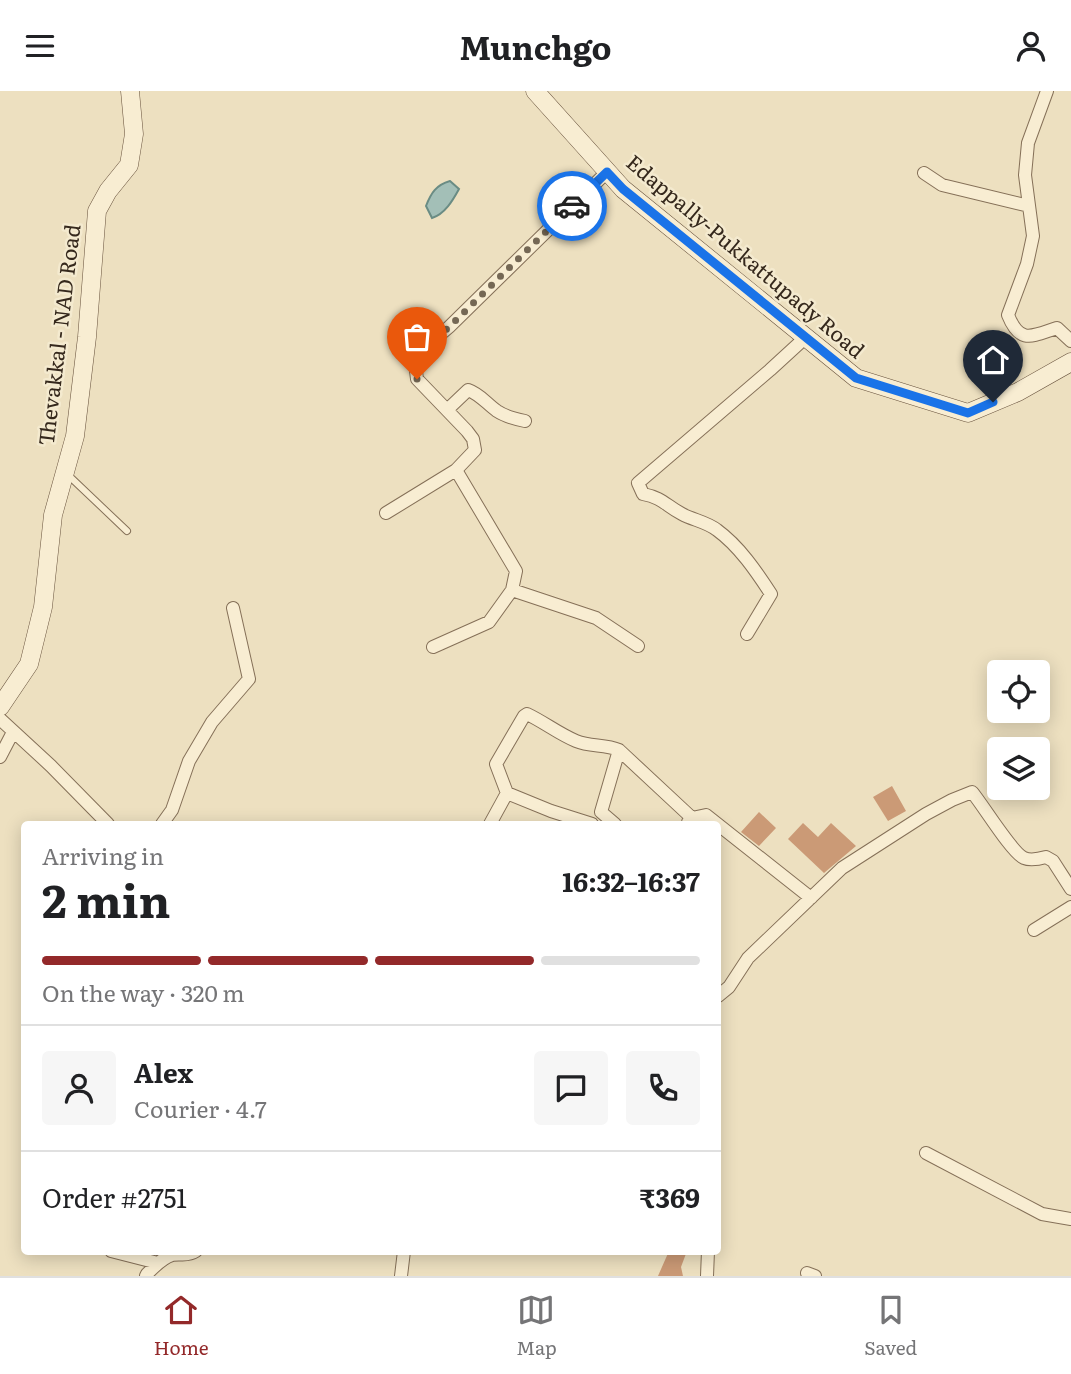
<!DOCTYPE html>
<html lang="en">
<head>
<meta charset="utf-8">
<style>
  :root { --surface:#fff; --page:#f6f6f6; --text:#202124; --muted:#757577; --line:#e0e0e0; --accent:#93292a }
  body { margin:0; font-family:Literata,serif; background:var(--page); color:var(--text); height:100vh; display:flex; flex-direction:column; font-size:26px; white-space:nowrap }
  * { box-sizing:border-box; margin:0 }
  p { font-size:23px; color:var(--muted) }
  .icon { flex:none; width:38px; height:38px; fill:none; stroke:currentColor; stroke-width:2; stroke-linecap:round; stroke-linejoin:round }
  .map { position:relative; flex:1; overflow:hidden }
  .drawer { position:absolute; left:21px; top:730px; width:700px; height:434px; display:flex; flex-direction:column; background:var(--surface); border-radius:7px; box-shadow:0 4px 18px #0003 }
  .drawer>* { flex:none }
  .buttons { position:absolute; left:987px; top:569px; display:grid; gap:14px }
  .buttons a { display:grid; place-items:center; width:63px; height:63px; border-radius:7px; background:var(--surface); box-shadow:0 4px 18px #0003; font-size:35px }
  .pin { position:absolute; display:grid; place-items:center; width:60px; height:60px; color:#fff; margin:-72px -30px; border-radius:50% 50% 50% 0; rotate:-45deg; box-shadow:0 0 7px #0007 }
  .pin .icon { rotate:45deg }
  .courier { position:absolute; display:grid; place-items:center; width:70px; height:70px; margin:-35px; border:5px solid #1a73e8; border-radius:50%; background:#fff; color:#222; box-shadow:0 2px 9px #0007 }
  .headline em { font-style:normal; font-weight:700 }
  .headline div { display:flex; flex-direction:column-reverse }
  .headline { display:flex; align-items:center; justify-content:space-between; height:119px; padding:0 21px }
  h1 { font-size:46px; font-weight:700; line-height:52px }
  .bar { display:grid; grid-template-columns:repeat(4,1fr); gap:10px 7px; align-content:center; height:84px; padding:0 21px }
  .bar i { height:9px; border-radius:5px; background:var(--line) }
  .bar .on { background:var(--accent) }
  .bar p { grid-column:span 4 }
  .line { display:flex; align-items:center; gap:18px; padding:0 21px; border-top:2px solid var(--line) }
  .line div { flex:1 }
  .round { display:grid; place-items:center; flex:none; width:74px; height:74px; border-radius:7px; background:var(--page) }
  header { display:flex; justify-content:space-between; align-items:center; height:91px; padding:0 21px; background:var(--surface); font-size:32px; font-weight:700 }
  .tabs { display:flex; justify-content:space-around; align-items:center; height:98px; border-top:2px solid var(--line); background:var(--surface); font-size:19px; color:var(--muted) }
  .tabs a { display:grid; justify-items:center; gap:4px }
  .tabs .on { color:var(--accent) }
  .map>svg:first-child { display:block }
  .water { fill:#a3bfb7; stroke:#6a8c84; stroke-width:2 }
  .building { fill:#cb9a76 }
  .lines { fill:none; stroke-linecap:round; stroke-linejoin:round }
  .service-casing { stroke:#857058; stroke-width:8 }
  .minor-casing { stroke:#857058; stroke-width:14 }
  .secondary-casing { stroke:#67513c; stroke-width:19 }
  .service { stroke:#f8edd2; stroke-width:6 }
  .minor { stroke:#f8edd2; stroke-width:12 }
  .secondary { stroke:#f8edd2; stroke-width:18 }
  .done { stroke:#756855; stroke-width:7; stroke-dasharray:0 12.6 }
  .route { stroke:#1a73e8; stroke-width:9 }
  .labels { text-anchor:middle; stroke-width:5; stroke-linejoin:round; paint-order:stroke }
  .street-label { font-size:21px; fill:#35281c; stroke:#f4eacf }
</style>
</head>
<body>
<header><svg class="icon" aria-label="menu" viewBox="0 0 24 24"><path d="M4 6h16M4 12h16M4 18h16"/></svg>Munchgo<svg class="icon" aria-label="person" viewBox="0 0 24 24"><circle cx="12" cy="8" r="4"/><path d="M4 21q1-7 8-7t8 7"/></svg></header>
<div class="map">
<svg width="1071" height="1185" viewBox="0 0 1071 1185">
  <rect width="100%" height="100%" fill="#ede0c0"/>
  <path class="water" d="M450,90l9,8c-6,11 -14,25 -27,29l-6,-12c5,-13 10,-21 24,-25z"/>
  <path class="building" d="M892,695l14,25 -18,10 -15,-24z
    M759,721l17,16 -17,18 -18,-14z
    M803,732l15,14 13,-14 25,23 -32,27 -36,-34z
    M669,1160h18l-6,16 2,9h-25z"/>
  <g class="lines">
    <g class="service-casing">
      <path id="service" d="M67,383l60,57"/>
    </g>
    <g class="minor-casing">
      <path id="minor" d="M1047,0l-19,52 -3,32 8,61 -6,28 -19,51c12,30 24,21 49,13l14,13
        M924,82l18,12 87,21
        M447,319l21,-20c12,4 19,14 29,21 9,6 18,8 28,10
        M456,379l60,101 -4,19 84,28 42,28
        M386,422l70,-43 19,-20 -2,-11 -6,-8 -50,-52 -2,-16 7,-13 27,-23 158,-155
        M747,543l24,-40c-15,-23 -32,-48 -54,-64 -10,-8 -24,-10 -35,-16 -17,-9 -19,-16 -39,-20l-5,-11 132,-113 36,-33
        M433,556l56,-25 23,-32
        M0,628l51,47 57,58
        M0,666l13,-25
        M688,731l4,-4 14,-3 105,83
        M162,733l10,-14 17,-49 23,-39 37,-43 -16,-71
        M490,733l17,-31
        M592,733l-41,-13 -44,-18 -11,-29 28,-48 3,-2c17,8 32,20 49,27 14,6 29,3 43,9l73,68
        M615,733l-14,-12 18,-62
        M1034,839l37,-23
        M718,905l11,-9 19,-29 94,-90 84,-54 26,-14 20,-8c11,13 40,61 52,66 7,3 15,1 22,-1l7,4 18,28
        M926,1062l116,61 29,5
        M111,1160l47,12
        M807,1182l8,3
        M146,1185l1,-2c7,-7 15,-16 25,-19 9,-2 15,2 24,-4
        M401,1185l3,-25
        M707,1185l1,-25"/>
    </g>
    <g class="secondary-casing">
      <path id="secondary" d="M535,0l88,98 233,189 112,35 50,-21 53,-30
        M0,616l29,-43 14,-57 10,-92 22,-79 12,-99 10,-126 11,-20 21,-26 5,-31 -4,-43"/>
    </g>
    <use href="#service" class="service"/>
    <use href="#minor" class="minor"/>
    <use href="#secondary" class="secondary"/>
  </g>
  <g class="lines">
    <path class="done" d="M417,288l-2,-16 7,-13 27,-23 123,-121"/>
    <path class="route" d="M572,115l35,-34 16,17 233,189 112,35 25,-11"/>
  </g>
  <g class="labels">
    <g class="street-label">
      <text transform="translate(745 166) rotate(40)" y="7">Edappally-Pukkattupady Road</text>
      <text transform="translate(60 244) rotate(-83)" y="7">Thevakkal - NAD Road</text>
    </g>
  </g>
</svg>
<div class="buttons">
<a><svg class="icon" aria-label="locate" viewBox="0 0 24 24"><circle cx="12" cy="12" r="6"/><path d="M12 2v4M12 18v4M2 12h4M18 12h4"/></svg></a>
<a><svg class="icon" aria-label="layers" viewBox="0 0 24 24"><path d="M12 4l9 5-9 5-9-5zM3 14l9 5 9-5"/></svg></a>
</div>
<div class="pin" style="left:417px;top:288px;background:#ea580c"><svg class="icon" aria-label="bag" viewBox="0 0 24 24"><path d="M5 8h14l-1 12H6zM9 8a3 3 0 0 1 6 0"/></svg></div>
<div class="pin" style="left:993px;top:311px;background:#1f2937"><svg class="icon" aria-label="home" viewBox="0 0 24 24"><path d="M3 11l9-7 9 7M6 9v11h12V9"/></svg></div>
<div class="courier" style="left:572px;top:115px"><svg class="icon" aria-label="car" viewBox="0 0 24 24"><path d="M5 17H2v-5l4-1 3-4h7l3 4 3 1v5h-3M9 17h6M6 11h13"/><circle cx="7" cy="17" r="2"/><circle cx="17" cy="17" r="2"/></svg></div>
<section class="drawer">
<div class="headline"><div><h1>2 min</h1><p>Arriving in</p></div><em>16:32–16:37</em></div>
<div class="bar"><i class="on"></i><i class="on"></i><i class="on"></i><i></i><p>On the way · 320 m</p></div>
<div class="line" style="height:126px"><a class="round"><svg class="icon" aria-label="person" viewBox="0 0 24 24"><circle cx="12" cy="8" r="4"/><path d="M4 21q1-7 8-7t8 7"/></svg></a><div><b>Alex</b><p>Courier · 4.7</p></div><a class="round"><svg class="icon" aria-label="chat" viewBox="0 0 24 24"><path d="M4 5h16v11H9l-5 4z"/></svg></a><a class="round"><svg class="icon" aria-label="phone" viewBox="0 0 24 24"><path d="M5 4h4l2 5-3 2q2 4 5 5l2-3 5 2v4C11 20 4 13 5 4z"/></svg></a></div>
<div class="line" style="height:91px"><div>Order #2751</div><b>₹369</b></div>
</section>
</div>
<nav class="tabs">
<a class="on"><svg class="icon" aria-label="home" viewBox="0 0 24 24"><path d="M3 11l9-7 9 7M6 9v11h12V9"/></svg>Home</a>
<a><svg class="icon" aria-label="map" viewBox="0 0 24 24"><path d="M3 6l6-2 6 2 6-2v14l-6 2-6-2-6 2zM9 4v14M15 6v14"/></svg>Map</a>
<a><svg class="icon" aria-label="saved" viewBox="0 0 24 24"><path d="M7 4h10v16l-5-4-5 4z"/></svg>Saved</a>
</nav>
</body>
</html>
